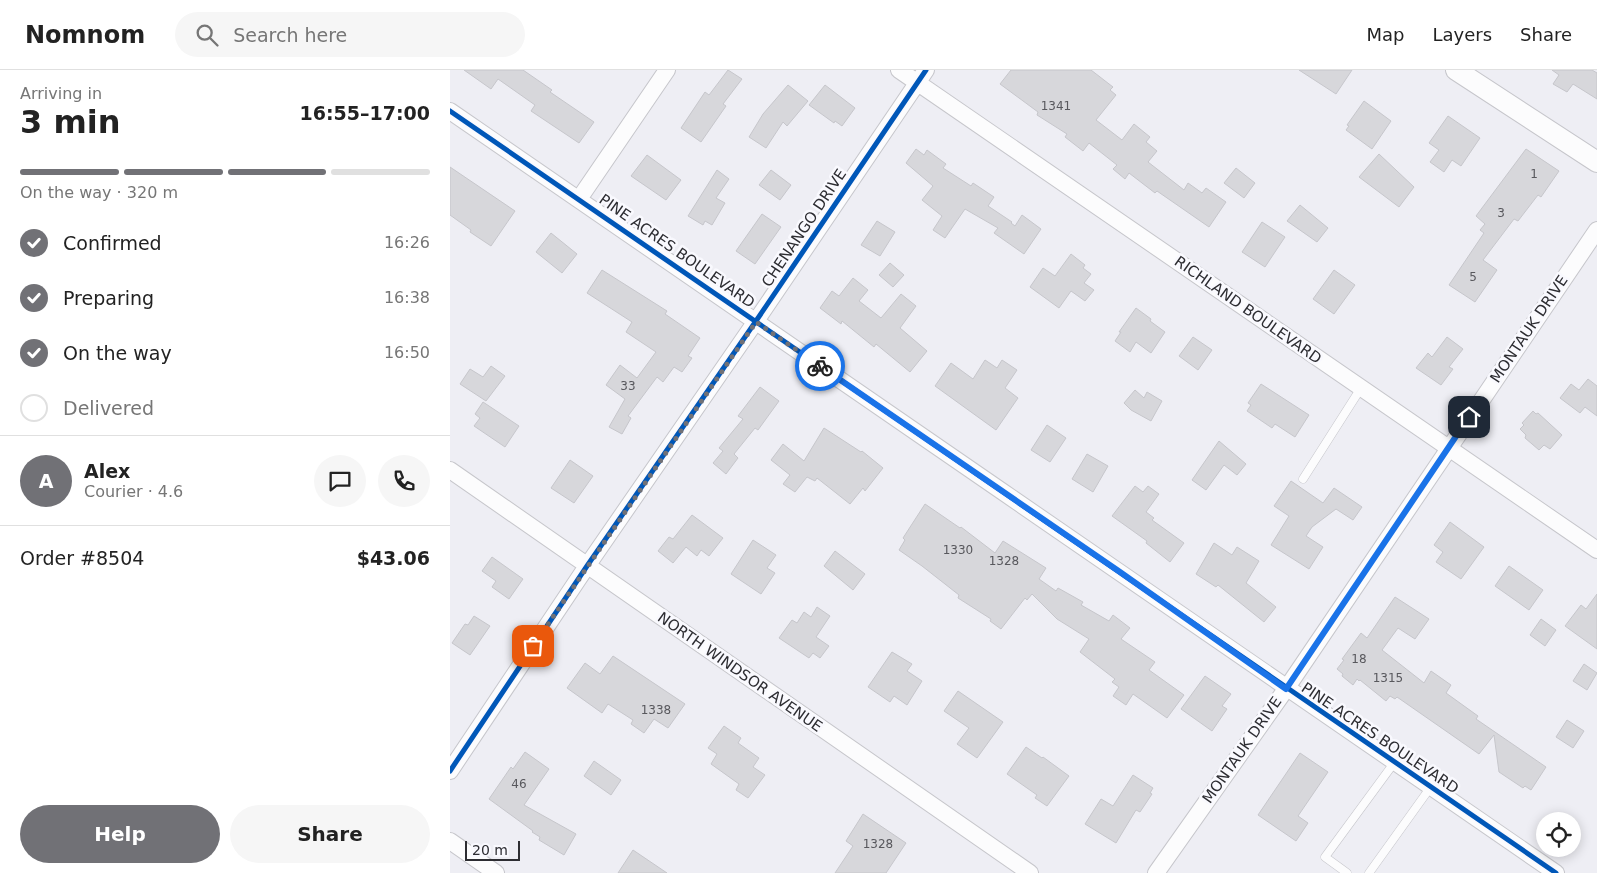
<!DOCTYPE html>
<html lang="en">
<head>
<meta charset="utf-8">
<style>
  :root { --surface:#fff; --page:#f6f6f6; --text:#222; --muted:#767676; --line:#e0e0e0; --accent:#717176 }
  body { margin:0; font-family:"DejaVu Sans",sans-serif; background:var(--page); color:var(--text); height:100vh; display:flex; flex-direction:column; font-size:19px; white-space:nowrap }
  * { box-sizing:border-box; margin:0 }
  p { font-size:16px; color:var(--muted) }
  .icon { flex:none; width:28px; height:28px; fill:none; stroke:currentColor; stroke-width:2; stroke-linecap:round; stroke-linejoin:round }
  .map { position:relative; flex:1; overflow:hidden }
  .panel { display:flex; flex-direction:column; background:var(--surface); width:450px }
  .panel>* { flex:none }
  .fabs { position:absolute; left:1086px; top:742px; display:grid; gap:10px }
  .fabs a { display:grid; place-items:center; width:45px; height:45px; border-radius:50%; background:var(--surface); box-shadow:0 2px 12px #0003; font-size:25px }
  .scale { position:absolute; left:15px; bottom:12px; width:55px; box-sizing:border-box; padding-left:5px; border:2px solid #2d2d32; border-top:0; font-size:14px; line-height:18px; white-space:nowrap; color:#2d2d32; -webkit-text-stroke:4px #f9f9fe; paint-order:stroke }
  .pin { position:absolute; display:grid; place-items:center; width:42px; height:42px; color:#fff; margin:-21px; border-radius:10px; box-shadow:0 2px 8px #0006 }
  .courier { position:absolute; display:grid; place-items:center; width:50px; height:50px; margin:-25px; border:4px solid #1a73e8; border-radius:50%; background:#fff; color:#222; box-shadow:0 1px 6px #0007 }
  .head em { font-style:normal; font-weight:700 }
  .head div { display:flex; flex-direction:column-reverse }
  .head { display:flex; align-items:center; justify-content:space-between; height:85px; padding:0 20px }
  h1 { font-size:32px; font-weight:700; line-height:38px }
  .bar { display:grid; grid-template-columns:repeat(4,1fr); gap:8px 5px; align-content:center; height:60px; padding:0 20px }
  .bar i { height:6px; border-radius:4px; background:var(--line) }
  .bar .current { background:var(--accent) }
  .bar p { grid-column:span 4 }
  .line { display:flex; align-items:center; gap:12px; padding:0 20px; border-top:1px solid var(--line) }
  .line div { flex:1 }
  .round { display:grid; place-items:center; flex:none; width:52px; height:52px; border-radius:26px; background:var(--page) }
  ol { padding:0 20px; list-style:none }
  li { display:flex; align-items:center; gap:15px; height:55px }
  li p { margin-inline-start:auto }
  li .icon { padding:5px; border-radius:50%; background:var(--accent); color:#fff; stroke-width:4 }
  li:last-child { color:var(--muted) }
  li i { width:28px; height:28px; border:2px solid var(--line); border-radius:50% }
  .button { display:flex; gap:10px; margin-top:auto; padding:10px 20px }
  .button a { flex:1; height:58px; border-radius:30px; background:var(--accent); color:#fff; font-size:20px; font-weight:700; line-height:58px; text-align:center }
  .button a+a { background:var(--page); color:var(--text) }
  header { display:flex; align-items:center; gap:30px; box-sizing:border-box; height:70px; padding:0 25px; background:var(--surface); border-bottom:1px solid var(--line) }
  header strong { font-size:24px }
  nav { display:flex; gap:28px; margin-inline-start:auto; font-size:18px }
  .search { width:350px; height:45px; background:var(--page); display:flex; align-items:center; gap:12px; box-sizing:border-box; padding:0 18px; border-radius:28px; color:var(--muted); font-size:19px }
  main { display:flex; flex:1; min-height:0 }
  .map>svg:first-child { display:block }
  .building { fill:#d7d7db; stroke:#c6c6cb }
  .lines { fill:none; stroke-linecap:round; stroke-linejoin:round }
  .service-casing { stroke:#c6c6cb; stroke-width:9 }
  .minor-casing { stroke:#c6c6cb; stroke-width:18 }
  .tertiary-casing { stroke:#c6c6cb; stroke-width:22 }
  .service { stroke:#fcfcfd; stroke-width:8 }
  .minor { stroke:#fcfcfd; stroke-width:16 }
  .tertiary { stroke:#fcfcfd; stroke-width:20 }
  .cycleway-casing { stroke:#f9f9fe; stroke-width:8 }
  .cycleway { stroke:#0057b8; stroke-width:5 }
  .done { stroke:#717176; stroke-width:5; stroke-dasharray:0 9 }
  .route { stroke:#1a73e8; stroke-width:6 }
  .labels { text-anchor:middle; stroke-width:5; stroke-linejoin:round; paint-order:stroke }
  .number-label { font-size:12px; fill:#58585d }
  .street-label { font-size:15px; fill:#2d2d32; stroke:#f9f9fe }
</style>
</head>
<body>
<header>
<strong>Nomnom</strong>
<div class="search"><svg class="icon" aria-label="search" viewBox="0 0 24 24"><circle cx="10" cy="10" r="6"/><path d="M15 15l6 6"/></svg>Search here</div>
<nav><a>Map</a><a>Layers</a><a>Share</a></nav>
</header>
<main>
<section class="panel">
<div class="head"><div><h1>3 min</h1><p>Arriving in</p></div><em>16:55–17:00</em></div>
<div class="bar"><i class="current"></i><i class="current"></i><i class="current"></i><i></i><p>On the way · 320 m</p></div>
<ol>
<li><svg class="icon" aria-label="check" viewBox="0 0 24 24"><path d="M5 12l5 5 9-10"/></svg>Confirmed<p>16:26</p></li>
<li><svg class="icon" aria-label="check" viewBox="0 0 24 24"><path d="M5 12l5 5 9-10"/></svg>Preparing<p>16:38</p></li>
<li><svg class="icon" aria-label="check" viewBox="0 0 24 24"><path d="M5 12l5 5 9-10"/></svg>On the way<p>16:50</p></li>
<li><i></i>Delivered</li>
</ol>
<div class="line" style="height:90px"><b class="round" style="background:var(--accent);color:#fff">A</b><div><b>Alex</b><p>Courier · 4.6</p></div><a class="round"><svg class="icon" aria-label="chat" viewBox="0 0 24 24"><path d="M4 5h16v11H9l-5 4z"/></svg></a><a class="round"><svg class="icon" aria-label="phone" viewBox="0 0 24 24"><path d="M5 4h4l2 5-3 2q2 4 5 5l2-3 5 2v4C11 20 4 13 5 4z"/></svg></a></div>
<div class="line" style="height:65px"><div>Order #8504</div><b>$43.06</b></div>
<div class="button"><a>Help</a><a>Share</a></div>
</section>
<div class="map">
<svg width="1147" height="803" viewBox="0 0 1147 803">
  <rect width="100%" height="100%" fill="#eeeef4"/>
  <path class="building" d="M14,0h59l29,20 -2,2 44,30 -15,21 -48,-32 4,-6 -37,-26 -7,10z
    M278,0l14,9 -19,25 3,2 -25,36 -20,-14 24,-36 4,3z
    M561,0h80l22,17 -3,3 6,5 -20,25 26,20 12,-16 16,13 -4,5 11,9 -9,11 36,28 4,-7 14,10 4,-5 20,14 -17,25 -52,-36 -2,2 -26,-20 -4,6 -12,-10 4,-4 -28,-22 -6,8 -18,-14 2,-3 -30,-19 1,-3 -38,-28z
    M849,0h53l-16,24z
    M1102,0h40l5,3v26l-24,-15 -6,8 -14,-8 6,-9z
    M338,15l20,16 -21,25 -4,-4 -17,26 -17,-11 14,-23z
    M375,15l30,23 -13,18 -7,-5 -1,2 -25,-18z
    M914,31l27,20 -19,28 -26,-19 3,-4 -2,-1z
    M998,46l32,22 -19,28 -9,-6 -8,12 -14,-10 9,-12 -10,-7z
    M466,79l8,6 3,-5 19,14 -3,4 28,18 2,-3 21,14 -6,9 24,16 -1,1 4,3 7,-11 19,14 -17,25 -30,-21 4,-5 -33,-19 -20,29 -12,-8 9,-14 -20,-16 11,-14 -27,-23z
    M1076,79l33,22 -18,26 -3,-2 -20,26 -4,-2 -31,41 14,10 -22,32 -26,-17 35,-52 -4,-3 5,-6 -9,-8z
    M929,84l35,33 -15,20 -40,-30z
    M197,85l34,25 -15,20 -35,-24z
    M0,97l65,44 -24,35 -21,-14 1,-2 -21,-15z
    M786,98l19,15 -11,15 -20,-15z
    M267,100l12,9 -13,19 9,5 -13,22 -7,-4 -2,4 -15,-9z
    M321,100l20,15 -11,15 -21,-15z
    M850,135l28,23 -11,14 -30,-21z
    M312,144l19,13 -26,37 -19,-13z
    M427,151l18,11 -15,24 -19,-11z
    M812,152l23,15 -20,30 -23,-15z
    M101,163l26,21 -15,19 -26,-21z
    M621,184l14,11 -2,3 8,6 -7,9 10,7 -9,11 -14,-10 -12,17 -29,-21 13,-19 12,8z
    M440,193l14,12 -11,12 -14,-12z
    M152,200l65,41 -2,3 35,24 -12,18 4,2 -10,14 -8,-5 -11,15 -6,-5 -29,39 3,2 -9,16 -13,-7 16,-28 -19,-14 14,-20 17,13 19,-26 -30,-20 6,-10 -45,-29z
    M884,200l21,15 -21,29 -21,-15z
    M403,208l15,12 -9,11 22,17 20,-24 15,12 -16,22 27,23 -17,21 -34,-28 -2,3 -32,-26 -1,3 -21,-16 12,-17 7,5z
    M686,238l15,11 -1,2 15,11 -14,21 -15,-11 -6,10 -15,-11 6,-9h-2z
    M743,267l19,13 -14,20 -19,-14z
    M997,267l16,12 -14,18 4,2 -12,16 -25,-17 12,-15 4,4z
    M535,290l12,8 5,-8 15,10 -12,18 13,10 -22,32 -61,-44 16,-23 22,16z
    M41,296l14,10 -19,25 -26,-17 10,-15 13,8z
    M1138,309l9,7v30l-12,-9 -5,6 -20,-15 11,-14 8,6z
    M811,314l48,31 -14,22 -20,-13 -3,4 -25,-17 4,-6 -3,-2z
    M310,317l19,14 -21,29 -3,-2 -21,26 4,4 -12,16 -13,-11 10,-12 -4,-3 24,-29 -5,-3z
    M685,320l9,8 3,-6 15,9 -11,20 -20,-11 -7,-7z
    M33,332l36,24 -14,21 -31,-21 6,-8 -5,-4z
    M1083,341l3,3 2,-1 24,22 -12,14 -6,-4 -5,5 -14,-12 1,-3 -6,-6 4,-4 -2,-2z
    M597,355l19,13 -16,24 -19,-12z
    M374,358l37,24 1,-1 21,17 -18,23 -2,-3 -13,16 -33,-26 -2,3 -8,-4 -12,15 -12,-8 7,-9 -19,-15 12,-16 21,17z
    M769,371l27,23 -9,11 -13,-10 -18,25 -14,-10z
    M637,384l21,12 -15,26 -21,-13z
    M120,390l23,16 -19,27 -23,-15z
    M841,411l32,22 11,-15 28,19 -9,13 -17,-11 -24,18 -6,9 17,11 -14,22 -38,-24 18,-29 -15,-10z
    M685,416l8,6 5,-6 11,8 -13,18 8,6 -2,2 32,23 -14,19 -24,-19 1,-2 -35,-25z
    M475,434l35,24 1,-1 34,26 8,-12 43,27 -7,11 17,12 2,-3 25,14 -2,3 28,16 4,-6 17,13 -9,11 34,23 -6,8 35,25 -17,23 -34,-24 -7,11 -13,-9 6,-9 -7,-5 3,-3 -35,-27 9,-13 -32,-20 -25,-25 -5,6 -2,-2 -24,31 -11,-8 1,-2 -33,-21 1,-3 -37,-29 -23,-16 6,-10 -2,-2z
    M242,445l31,23 -14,18 -8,-6 -4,6 -11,-9 -13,16 -15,-12 11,-14 4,2z
    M1000,452l34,25 -23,32 -25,-17 7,-10 -9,-7z
    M303,470l23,15 -9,13 8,5 -14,21 -30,-20z
    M764,473l18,12 5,-8 22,14 -13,22 30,24 -12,15 -46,-37 -2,2 -20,-13z
    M385,481l30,23 -12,16 -29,-24z
    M42,487l31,22 -14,20 -17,-12 4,-6 -14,-10z
    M1059,496l34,24 -14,20 -34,-24z
    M1147,524v55l-32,-23 16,-21 5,4z
    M945,527l34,22 -14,20 -17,-11 -16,22 42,33 7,-12 20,14 -5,8 32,23 -2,3 70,48 -15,23 -6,-4 -2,2 -24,-16 -5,-37 -15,19 -82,-57 -2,2 -5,-3 -4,5 -26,-21 -1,1 -2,-2 -4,6 -11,-9 1,-2 -6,-5 7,-9 -2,-1 19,-26 6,5z
    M367,537l13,9 -14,21 13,9 -9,12 -7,-5 -4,5 -30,-20 13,-18 5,3 7,-11 7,5z
    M24,546l16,10 -20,29 -18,-12 13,-19 3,1z
    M1091,549l15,11 -11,16 -15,-11z
    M442,582l20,12 -5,7 15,10 -15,24 -13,-9 -4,6 -22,-15z
    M163,586l72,48 -17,24 -14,-9 -10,14 -13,-9 2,-4 -25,-16 -6,9 -35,-25 18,-25 15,11z
    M1134,594l13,9 -10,17 -14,-9z
    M755,606l26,18 -9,12 5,3 -15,22 -31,-22z
    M508,621l45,31 -26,36 -20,-14 12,-16 -25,-17z
    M1117,650l17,11 -11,17 -17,-11z
    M274,656l17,12 -3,5 21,15 -6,9 12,8 -17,23 -12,-8 3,-6 -28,-20 6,-10 -9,-6z
    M576,677l16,11 1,-1 26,19 -22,30 -12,-8 2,-3 -30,-21z
    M75,682l24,17 -25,36 52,29 -12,21 -25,-15 1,-3 -8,-5 1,-1 -44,-32 22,-32 2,2z
    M850,683l28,19 -30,44 10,7 -12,18 -38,-26z
    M144,691l27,19 -10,15 -27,-19z
    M683,705l20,13 -3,5 2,1 -12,18 -4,-2 -20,33 -31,-19 16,-25 12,7z
    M413,744l43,29 -20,30h-51l18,-27 -7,-5z
    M183,780l34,23h-49z"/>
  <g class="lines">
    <g class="service-casing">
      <path id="service" d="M853,409l58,-91
        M897,803l-22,-16 69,-94
        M919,803l61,-85"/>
    </g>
    <g class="minor-casing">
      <path id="minor" d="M449,0l698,480
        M0,41c370,252 736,510 1106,762
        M129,129l88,-129
        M0,400l580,403
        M0,701l137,-205 169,-245 170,-251
        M0,771l46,32
        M706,803l130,-184 311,-459"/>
    </g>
    <g class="tertiary-casing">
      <path id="tertiary" d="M1006,0l141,92"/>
    </g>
    <use href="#service" class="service"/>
    <use href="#minor" class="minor"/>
    <use href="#tertiary" class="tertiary"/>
    <g class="cycleway-casing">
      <path id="cycleway" d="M0,41c370,252 736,510 1106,762
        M0,701l137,-205 169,-245 170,-251"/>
    </g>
    <use href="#cycleway" class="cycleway"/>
  </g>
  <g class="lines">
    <path class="done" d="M83,576l223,-324 64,44"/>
    <path class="route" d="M370,296l300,206 166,117 183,-272"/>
  </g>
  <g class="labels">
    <g class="number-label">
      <text x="606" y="40">1341</text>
      <text x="1084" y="108">1</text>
      <text x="1051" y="147">3</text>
      <text x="1023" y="211">5</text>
      <text x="178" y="320">33</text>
      <text x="508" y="484">1330</text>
      <text x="554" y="495">1328</text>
      <text x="909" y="593">18</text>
      <text x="938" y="612">1315</text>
      <text x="206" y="644">1338</text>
      <text x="69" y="718">46</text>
      <text x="428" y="778">1328</text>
    </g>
    <g class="street-label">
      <text transform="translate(354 158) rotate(-56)" y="5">CHENANGO DRIVE</text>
      <text transform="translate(227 181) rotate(35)" y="5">PINE ACRES BOULEVARD</text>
      <text transform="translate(798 240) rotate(35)" y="5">RICHLAND BOULEVARD</text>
      <text transform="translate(1079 259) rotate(-56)" y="5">MONTAUK DRIVE</text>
      <text transform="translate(290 602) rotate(35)" y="5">NORTH WINDSOR AVENUE</text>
      <text transform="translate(930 668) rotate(34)" y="5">PINE ACRES BOULEVARD</text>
      <text transform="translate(792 680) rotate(-55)" y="5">MONTAUK DRIVE</text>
    </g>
  </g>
</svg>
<div class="fabs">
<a><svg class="icon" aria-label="locate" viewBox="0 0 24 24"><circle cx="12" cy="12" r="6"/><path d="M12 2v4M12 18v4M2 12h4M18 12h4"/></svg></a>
</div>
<div class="scale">20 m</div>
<div class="pin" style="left:83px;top:576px;background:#ea580c"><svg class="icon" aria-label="bag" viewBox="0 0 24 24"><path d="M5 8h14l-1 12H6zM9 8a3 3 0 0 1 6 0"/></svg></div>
<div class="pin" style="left:1019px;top:347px;background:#1f2937"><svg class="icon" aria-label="home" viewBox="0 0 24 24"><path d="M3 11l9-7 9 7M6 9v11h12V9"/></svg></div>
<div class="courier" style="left:370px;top:296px"><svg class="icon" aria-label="bike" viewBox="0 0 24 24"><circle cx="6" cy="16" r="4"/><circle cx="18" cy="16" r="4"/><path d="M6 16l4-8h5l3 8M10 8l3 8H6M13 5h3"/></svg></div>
</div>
</main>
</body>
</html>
